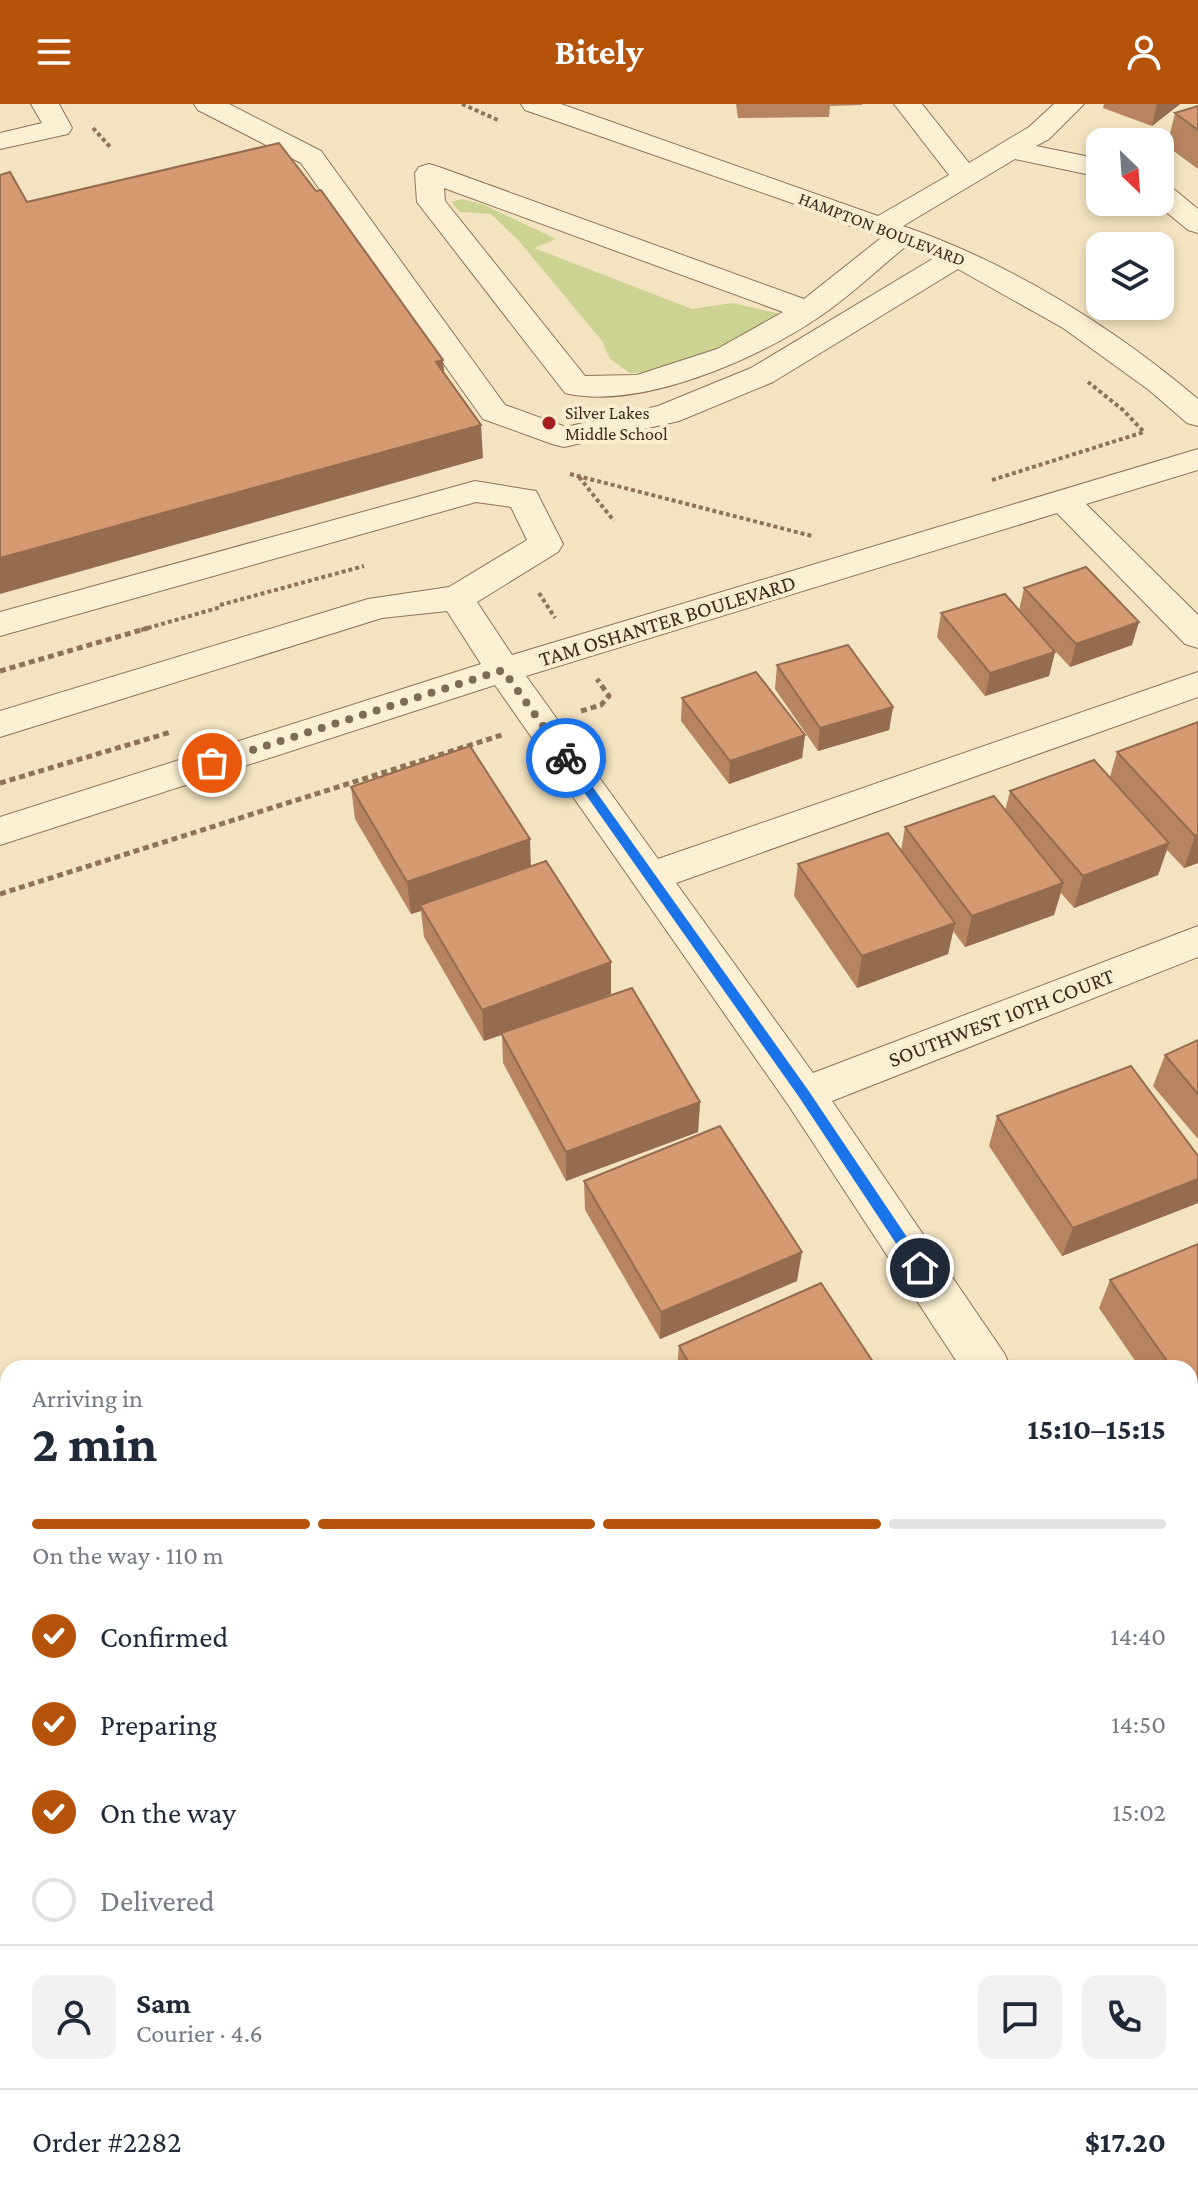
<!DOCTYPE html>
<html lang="en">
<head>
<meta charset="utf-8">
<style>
  :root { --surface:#fff; --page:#f2f2f3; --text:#1f2937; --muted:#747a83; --line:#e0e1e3; --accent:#b45309 }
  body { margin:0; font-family:"Crimson Pro",serif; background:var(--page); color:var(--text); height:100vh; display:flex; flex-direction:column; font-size:30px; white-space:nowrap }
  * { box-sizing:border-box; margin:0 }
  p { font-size:26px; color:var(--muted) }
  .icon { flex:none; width:44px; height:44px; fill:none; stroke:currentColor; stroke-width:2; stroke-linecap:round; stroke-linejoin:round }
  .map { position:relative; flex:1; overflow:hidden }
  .drawer { position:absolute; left:0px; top:1256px; width:1198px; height:848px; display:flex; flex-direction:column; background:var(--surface); border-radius:24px 24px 0 0; box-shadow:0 4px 12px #0003 }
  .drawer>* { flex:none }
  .needle { width:52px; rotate:155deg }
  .tools { position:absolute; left:1086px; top:24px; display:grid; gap:16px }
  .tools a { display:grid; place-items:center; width:88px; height:88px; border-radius:16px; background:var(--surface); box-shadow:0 4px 12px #0003; font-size:40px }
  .pin { position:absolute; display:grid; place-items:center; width:68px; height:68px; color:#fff; margin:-34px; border:4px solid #fff; border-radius:50%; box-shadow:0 2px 8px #0007 }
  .courier { position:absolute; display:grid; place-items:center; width:80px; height:80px; margin:-40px; border:6px solid #1a73e8; border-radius:50%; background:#fff; color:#222; box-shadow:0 2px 10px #0007 }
  .overview em { font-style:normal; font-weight:700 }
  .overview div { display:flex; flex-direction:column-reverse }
  .overview { display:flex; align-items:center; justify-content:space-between; height:136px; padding:0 32px }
  h1 { font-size:52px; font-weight:700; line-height:60px }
  .bar { display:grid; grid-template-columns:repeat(4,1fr); gap:12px 8px; align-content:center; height:96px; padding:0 32px }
  .bar i { height:10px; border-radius:6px; background:var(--line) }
  .bar .selected { background:var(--accent) }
  .bar p { grid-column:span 4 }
  .line { display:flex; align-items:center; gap:20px; padding:0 32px; border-top:2px solid var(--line) }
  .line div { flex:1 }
  .round { display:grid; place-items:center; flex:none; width:84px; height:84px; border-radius:16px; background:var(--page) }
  ol { padding:0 32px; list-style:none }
  li { display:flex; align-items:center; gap:24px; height:88px }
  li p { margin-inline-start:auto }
  li .icon { padding:8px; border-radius:50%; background:var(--accent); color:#fff; stroke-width:4 }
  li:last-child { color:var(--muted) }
  li i { width:44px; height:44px; border:4px solid var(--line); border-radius:50% }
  header { display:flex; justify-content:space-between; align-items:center; height:104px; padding:0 32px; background:var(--accent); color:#fff; font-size:36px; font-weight:700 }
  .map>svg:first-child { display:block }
  .green { fill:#cbd292 }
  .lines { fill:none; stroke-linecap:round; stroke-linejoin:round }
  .minor-casing { stroke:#8e7355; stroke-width:2 }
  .path-far2 { stroke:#8e7355; stroke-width:4; stroke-dasharray:4 3; stroke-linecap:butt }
  .path-far1 { stroke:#8e7355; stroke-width:5; stroke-dasharray:6 4; stroke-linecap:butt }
  .path { stroke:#8e7355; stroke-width:6; stroke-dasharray:7 5; stroke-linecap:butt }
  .minor { fill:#fcf0d4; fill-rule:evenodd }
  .wall { fill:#b78461 }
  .shaded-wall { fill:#956c4f }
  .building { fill:#d59a71; stroke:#956c4f; stroke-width:2 }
  .route { fill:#1a73e8 }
  .done { stroke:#7c6b55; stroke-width:8; stroke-dasharray:0 14.4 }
  .poi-dot { fill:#a41e20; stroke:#f9edd0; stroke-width:3 }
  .labels { text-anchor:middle; stroke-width:8; stroke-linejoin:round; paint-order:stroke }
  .far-street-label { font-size:18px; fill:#3c2b1c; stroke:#f9edd0 }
  .far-poi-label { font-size:18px; fill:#3c2b1c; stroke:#f9edd0; text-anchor:start }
  .street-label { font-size:22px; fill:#3c2b1c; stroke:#f9edd0 }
</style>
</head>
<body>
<header><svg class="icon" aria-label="menu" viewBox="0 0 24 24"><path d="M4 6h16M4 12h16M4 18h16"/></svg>Bitely<svg class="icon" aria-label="person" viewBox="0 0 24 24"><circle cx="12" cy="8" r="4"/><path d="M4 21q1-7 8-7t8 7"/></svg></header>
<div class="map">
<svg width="1198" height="2104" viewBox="0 0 1198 2104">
  <rect width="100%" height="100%" fill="#f3e3c0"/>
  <path class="green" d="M462,95l22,6 72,34 -22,9 158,61 40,-6 49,11 -36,26 -99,32 -16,1 -20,-14 -8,-18 -83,-100 -28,-27 -31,-2 -9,-10z
    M8,1499v256l-8,4v-257z"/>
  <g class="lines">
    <g class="minor-casing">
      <path id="minor" d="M31,0h28l13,24 -4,6 -68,15v-16l42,-10z
        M194,0h35l92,47 184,254 61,22 92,-21 93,-38 183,-110 -29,-11c-28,23 -56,50 -86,70 -61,42 -180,94 -254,76l-148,-191 -2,-29 4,-6 10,-3 10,3 365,132 77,-61 -86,-34 -270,-94 -4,-6h40l317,112 71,-41 -55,-71h28l47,59 60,-36 25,-23h30l-35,35 -13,7 64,13v18l-85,-18 -112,67c107,37 209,100 295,173v27l-11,-3 -38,-33 -86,-62 -105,-59 -185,113 -94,39 -115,26 -12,-3 -69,-25 -182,-256 -103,-53zM444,84l339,124 -66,37 -80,26 -52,1 -140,-175z
        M1160,79l10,3 28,23v24l-10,-3 -34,-28h6z
        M1198,345v21l-112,34 112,111v33l-13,-4 -128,-131 -531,163 132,183 540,-187v25l-522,186 137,190 385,-147v31l-366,144 172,252 7,15h-50l-172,-262 -294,-421 -495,160v-28l481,-153 -34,-53 -65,7 -382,119v-26l368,-112 81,-12 78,-47 -16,-33 -35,-5 -476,134v-24l475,-131 61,10 27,53 -5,8 -81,50 35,53z
        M1198,1410v47l-8,3v-47z
        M1190,1541l8,3v59l-8,-3z"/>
    </g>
    <path class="path-far2" d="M462,0l38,17
      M93,24l18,20
      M570,370l242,62
      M579,373l35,44
      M992,376l152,-48 -21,-22 -35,-28
      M539,489l16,25
      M220,501l144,-39
      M141,526l80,-23"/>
    <path class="path-far1" d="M0,567l148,-43
      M581,607l20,-6 8,-9 -12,-17
      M0,679l171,-51
      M0,790l502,-159"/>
    <path class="path" d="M0,1806l8,-3
      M119,2096l2,8"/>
    <use href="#minor" class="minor"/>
  </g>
  <path class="wall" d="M736,0h126v1l-32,1 -1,11 -91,1z
    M1104,0h76l-28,22 -49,-18z
    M1198,2v63l-31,-23 8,-33z
    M1024,484l108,57 -62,22 -37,-40 22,25 -6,24 -64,20 -48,-59 4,-24 78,-3z
    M777,561l116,42 -4,23 -71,21 -43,-62z
    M682,594l123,37 -3,23 -73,26 -48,-63z
    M1198,618v141l-14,5 -17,-18 -9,25 -84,33 -13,-15 -7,22 -89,32 -12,-16 -5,23 -91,34 -63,-92 4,-32 103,-13 4,-24 100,-16 5,-20 100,-14 7,-25z
    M351,683l180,79 80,128 -38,14 127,94 -2,30 -132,49 -63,-118 -1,-28 -18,6 -60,-104 -3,-26 -10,3 -56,-95z
    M1198,936v99l-45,-53 12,-31z
    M997,1012l201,87 -136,53 -73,-110z
    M584,1077l213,100 -137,58 -75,-129z
    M1198,1140v183l-8,3v-62h-50l-41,-60 11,-28z
    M679,1242l198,22h-200z"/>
  <path class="shaded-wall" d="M1157,0h23l-28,22z
    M443,256l3,33 -10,-31z
    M481,321l2,33 -483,136v-36z
    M1139,518l-7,23 -62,22 6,-23z
    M1055,548l-6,24 -64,20 5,-23z
    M893,603l-4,23 -71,21 2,-23z
    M805,631l-3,23 -73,26 1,-23z
    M1198,731v28l-14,5 11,-32z
    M530,735l1,32 -111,34 1,6 -10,3 -4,-32z
    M1169,739l-11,32 -84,33 9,-32z
    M1063,779l-9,32 -89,32 7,-31z
    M955,819l-7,31 -91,34 5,-32z
    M611,858v32l-127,47 -2,-31z
    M700,998l-2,30 -132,49v-29z
    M1198,1075v24l-136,53 11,-28z
    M802,1148l-5,29 -137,58 1,-27z
    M1198,1304v19l-8,3v-8z
    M0,1931l8,29 -8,-4z
    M32,2096h14l2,8h-14z"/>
  <path class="building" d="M1198,2v24l-23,-17z
    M279,39l37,48 5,-1 122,170 -7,2 45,63 -481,133v-383l10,-3 17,30z
    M1086,463l53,55 -63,22 -52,-56z
    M1005,490l50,58 -65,21 -49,-60z
    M848,541l45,62 -73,21 -43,-63z
    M756,568l49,63 -75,26 -48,-63z
    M1198,618v113l-3,1 -78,-84z
    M470,642l60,93 -123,43 -56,-95z
    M1094,656l75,83 -86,33 -73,-85z
    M994,692l69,87 -91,33 -67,-89z
    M888,729l67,90 -93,33 -64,-92z
    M546,757l65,101 -129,48 -62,-105z
    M632,884l68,114 -134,50 -65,-119z
    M1198,936v54l-33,-39z
    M1131,962l67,90v23l-125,49 -76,-112z
    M720,1022l82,126 -141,60 -77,-131z
    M1198,1140v161l-8,-11v-26h-18l-62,-88z
    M821,1179l56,85h-185l-13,-22z
    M1198,1775v287l-8,4v-286z
    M7,1944l1,4v148h24l2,8h-34v-158z"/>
  <path class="route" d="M562,651h8l238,335 117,174v8h-10l-116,-175 -237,-336z"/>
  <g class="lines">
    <path class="done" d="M212,659l291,-93 63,88"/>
  </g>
  <circle class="poi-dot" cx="549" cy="319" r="8"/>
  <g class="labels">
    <g class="far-street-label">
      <text transform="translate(882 125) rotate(21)" y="6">HAMPTON BOULEVARD</text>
    </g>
    <g class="far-poi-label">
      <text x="565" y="315">Silver Lakes<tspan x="565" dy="21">Middle School</tspan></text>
    </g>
    <g class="street-label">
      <text transform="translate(667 516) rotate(-17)" y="8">TAM OSHANTER BOULEVARD</text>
      <text transform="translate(1001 913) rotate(-21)" y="8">SOUTHWEST 10TH COURT</text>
    </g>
  </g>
</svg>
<div class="tools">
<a><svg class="needle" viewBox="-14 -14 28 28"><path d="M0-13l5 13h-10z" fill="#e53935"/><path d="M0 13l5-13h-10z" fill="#747a83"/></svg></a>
<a><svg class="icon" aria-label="layers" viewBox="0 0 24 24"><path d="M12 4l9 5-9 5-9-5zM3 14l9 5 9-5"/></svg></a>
</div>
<div class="pin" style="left:212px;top:659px;background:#ea580c"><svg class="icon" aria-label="bag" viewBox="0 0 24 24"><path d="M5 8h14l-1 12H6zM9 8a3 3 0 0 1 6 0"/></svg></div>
<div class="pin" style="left:920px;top:1164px;background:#1f2937"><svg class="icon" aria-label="home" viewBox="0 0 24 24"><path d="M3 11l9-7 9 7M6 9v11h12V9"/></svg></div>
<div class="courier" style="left:566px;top:654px"><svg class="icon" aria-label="bike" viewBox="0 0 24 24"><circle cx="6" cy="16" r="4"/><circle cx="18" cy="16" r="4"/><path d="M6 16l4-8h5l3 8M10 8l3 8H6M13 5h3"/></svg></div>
<section class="drawer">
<div class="overview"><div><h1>2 min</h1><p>Arriving in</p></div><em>15:10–15:15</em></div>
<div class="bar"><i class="selected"></i><i class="selected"></i><i class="selected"></i><i></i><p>On the way · 110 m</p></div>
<ol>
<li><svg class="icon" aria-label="check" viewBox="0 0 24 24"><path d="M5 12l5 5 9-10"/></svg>Confirmed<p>14:40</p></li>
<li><svg class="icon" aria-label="check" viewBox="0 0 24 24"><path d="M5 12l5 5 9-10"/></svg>Preparing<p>14:50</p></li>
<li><svg class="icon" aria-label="check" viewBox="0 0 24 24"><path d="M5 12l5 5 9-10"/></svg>On the way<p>15:02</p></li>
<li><i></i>Delivered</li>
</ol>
<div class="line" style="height:144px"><a class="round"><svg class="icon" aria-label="person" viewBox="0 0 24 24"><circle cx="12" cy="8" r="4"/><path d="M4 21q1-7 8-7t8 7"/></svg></a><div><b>Sam</b><p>Courier · 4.6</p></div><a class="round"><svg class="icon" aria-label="chat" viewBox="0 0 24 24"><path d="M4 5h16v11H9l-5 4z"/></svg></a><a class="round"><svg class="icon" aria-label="phone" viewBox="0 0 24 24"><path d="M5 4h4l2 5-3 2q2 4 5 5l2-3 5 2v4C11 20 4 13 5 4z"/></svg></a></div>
<div class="line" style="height:104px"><div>Order #2282</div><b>$17.20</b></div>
</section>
</div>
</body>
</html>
